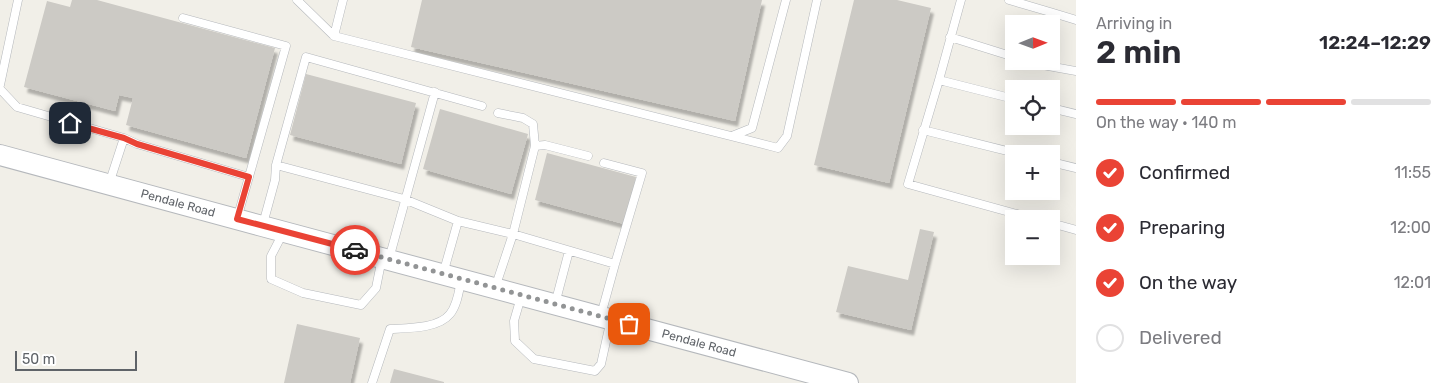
<!DOCTYPE html>
<html lang="en">
<head>
<meta charset="utf-8">
<style>
  :root { --surface:#fff; --page:#f7f7f7; --text:#2b2b33; --muted:#7c7c81; --line:#e1e1e2; --accent:#ea4335 }
  body { margin:0; font-family:Rubik,sans-serif; background:var(--page); color:var(--text); height:100vh; display:flex; flex-direction:column; font-size:19px; white-space:nowrap }
  * { box-sizing:border-box; margin:0 }
  p { font-size:16px; color:var(--muted) }
  .icon { flex:none; width:28px; height:28px; fill:none; stroke:currentColor; stroke-width:2; stroke-linecap:round; stroke-linejoin:round }
  .map { position:relative; flex:1; overflow:hidden }
  .sheet { display:flex; flex-direction:column; background:var(--surface); width:375px }
  .sheet>* { flex:none }
  .needle { width:32px; rotate:89deg }
  .fabs { position:absolute; left:1005px; top:15px; display:grid; gap:10px }
  .fabs a { display:grid; place-items:center; width:55px; height:55px; border-radius:0px; background:var(--surface); box-shadow:0 5px 20px #0002; font-size:25px }
  .scale { position:absolute; left:15px; bottom:12px; width:122px; box-sizing:border-box; padding-left:5px; border:2px solid #5f6368; border-top:0; font-size:14px; line-height:18px; white-space:nowrap; color:#5f6368; -webkit-text-stroke:4px #fff; paint-order:stroke }
  .pin { position:absolute; display:grid; place-items:center; width:42px; height:42px; color:#fff; margin:-21px; border-radius:10px; box-shadow:0 2px 8px #0006 }
  .courier { position:absolute; display:grid; place-items:center; width:50px; height:50px; margin:-25px; border:4px solid #ea4335; border-radius:50%; background:#fff; color:#222; box-shadow:0 1px 6px #0007 }
  .overview em { font-style:normal; font-weight:600 }
  .overview div { display:flex; flex-direction:column-reverse }
  .overview { display:flex; align-items:center; justify-content:space-between; height:85px; padding:0 20px }
  h1 { font-size:32px; font-weight:600; line-height:38px }
  .bar { display:grid; grid-template-columns:repeat(4,1fr); gap:8px 5px; align-content:center; height:60px; padding:0 20px }
  .bar i { height:6px; border-radius:4px; background:var(--line) }
  .bar .active { background:var(--accent) }
  .bar p { grid-column:span 4 }
  ol { padding:0 20px; list-style:none }
  li { display:flex; align-items:center; gap:15px; height:55px }
  li p { margin-inline-start:auto }
  li .icon { padding:5px; border-radius:50%; background:var(--accent); color:#fff; stroke-width:4 }
  li:last-child { color:var(--muted) }
  li i { width:28px; height:28px; border:2px solid var(--line); border-radius:50% }
  main { display:flex; flex:1; min-height:0 }
  .map>svg:first-child { display:block }
  .building { fill:#cccac5; filter:url(#shadow) }
  .lines { fill:none; stroke-linecap:round; stroke-linejoin:round }
  .service-casing { stroke:#b5b8bc; stroke-width:9 }
  .tertiary-casing { stroke:#b5b8bc; stroke-width:22 }
  .service { stroke:#fff; stroke-width:8 }
  .tertiary { stroke:#fff; stroke-width:20 }
  .done { stroke:#929495; stroke-width:5; stroke-dasharray:0 9 }
  .route { stroke:#ea4335; stroke-width:6 }
  .labels { text-anchor:middle; stroke-width:4; stroke-linejoin:round; paint-order:stroke }
  .street-label { font-size:12px; fill:#5f6368; stroke:#fff }
</style>
</head>
<body>
<main>
<div class="map">
<svg width="1076" height="383" viewBox="0 0 1076 383">
  <defs>
    <filter id="shadow"><feDropShadow dx="3" dy="5.5" stdDeviation="1" flood-color="#0004"/></filter>
  </defs>
  <rect width="100%" height="100%" fill="#f1efe8"/>
  <path class="building" d="M72,0h25l178,48 -29,110 -120,-33 7,-27 -14,-3 -4,16 -91,-24 23,-86 23,6z
    M422,0h340l-27,121 -324,-74z
    M854,0h43l34,8 -42,175 -75,-18z
    M306,74l110,29 -15,61 -111,-29z
    M440,109l88,25 -17,60 -88,-25z
    M547,153l89,24 -12,47 -89,-24z
    M920,229l14,3 -23,98 -75,-18 12,-46 60,14z
    M297,324l63,14 -10,45h-66z
    M394,369l50,13v1h-54z"/>
  <g class="lines">
    <g class="service-casing">
      <path id="service" d="M297,0l37,36
        M343,0l-9,36 444,112 9,-12 30,-136
        M961,0l-22,80 -31,104 127,35
        M1009,0l41,12 -3,12
        M1050,12l26,8
        M183,18l103,28 -49,173
        M950,37l64,20
        M1027,61l10,3
        M1038,61l-1,3 39,7
        M939,80l75,19
        M0,85l18,-85
        M0,89l17,18 107,31 13,6 112,33
        M1051,108l25,6
        M498,113l25,5 10,6 2,22
        M923,130l96,24
        M732,136l20,-8 34,-128
        M1051,162l25,6
        M276,165l128,34 54,22 55,13 22,-88 10,-1 43,11
        M109,184l15,-46
        M1051,223l25,7
        M263,224l12,-44 1,-15 30,-108 176,49
        M283,233l-12,23v23l32,14 58,12 15,-17 6,-30
        M389,259l46,-167
        M443,274l15,-53
        M495,288l18,-54 102,30 27,-91 -38,-10
        M521,297l-7,24 1,20 19,18 61,12 6,-7 10,-45
        M555,304l14,-53
        M601,315l14,-51
        M372,383l18,-54c17,-1 48,0 60,-15 7,-8 9,-23 11,-33"/>
    </g>
    <g class="tertiary-casing">
      <path id="tertiary" d="M0,155l262,71 586,157"/>
    </g>
    <use href="#service" class="service"/>
    <use href="#tertiary" class="tertiary"/>
  </g>
  <g class="lines">
    <path class="done" d="M355,250l274,74"/>
    <path class="route" d="M70,123l54,15 13,6 112,33 -12,42 118,31"/>
  </g>
  <g class="labels">
    <g class="street-label">
      <text transform="translate(178 203) rotate(15)" y="4">Pendale Road</text>
      <text transform="translate(699 343) rotate(15)" y="4">Pendale Road</text>
    </g>
  </g>
</svg>
<div class="fabs">
<a><svg class="needle" viewBox="-14 -14 28 28"><path d="M0-13l5 13h-10z" fill="#e53935"/><path d="M0 13l5-13h-10z" fill="#7c7c81"/></svg></a>
<a><svg class="icon" aria-label="locate" viewBox="0 0 24 24"><circle cx="12" cy="12" r="6"/><path d="M12 2v4M12 18v4M2 12h4M18 12h4"/></svg></a>
<a>+</a>
<a>−</a>
</div>
<div class="scale">50 m</div>
<div class="pin" style="left:629px;top:324px;background:#ea580c"><svg class="icon" aria-label="bag" viewBox="0 0 24 24"><path d="M5 8h14l-1 12H6zM9 8a3 3 0 0 1 6 0"/></svg></div>
<div class="pin" style="left:70px;top:123px;background:#1f2937"><svg class="icon" aria-label="home" viewBox="0 0 24 24"><path d="M3 11l9-7 9 7M6 9v11h12V9"/></svg></div>
<div class="courier" style="left:355px;top:250px"><svg class="icon" aria-label="car" viewBox="0 0 24 24"><path d="M5 17H2v-5l4-1 3-4h7l3 4 3 1v5h-3M9 17h6M6 11h13"/><circle cx="7" cy="17" r="2"/><circle cx="17" cy="17" r="2"/></svg></div>
</div>
<section class="sheet">
<div class="overview"><div><h1>2 min</h1><p>Arriving in</p></div><em>12:24–12:29</em></div>
<div class="bar"><i class="active"></i><i class="active"></i><i class="active"></i><i></i><p>On the way · 140 m</p></div>
<ol>
<li><svg class="icon" aria-label="check" viewBox="0 0 24 24"><path d="M5 12l5 5 9-10"/></svg>Confirmed<p>11:55</p></li>
<li><svg class="icon" aria-label="check" viewBox="0 0 24 24"><path d="M5 12l5 5 9-10"/></svg>Preparing<p>12:00</p></li>
<li><svg class="icon" aria-label="check" viewBox="0 0 24 24"><path d="M5 12l5 5 9-10"/></svg>On the way<p>12:01</p></li>
<li><i></i>Delivered</li>
</ol>
</section>
</main>
</body>
</html>
